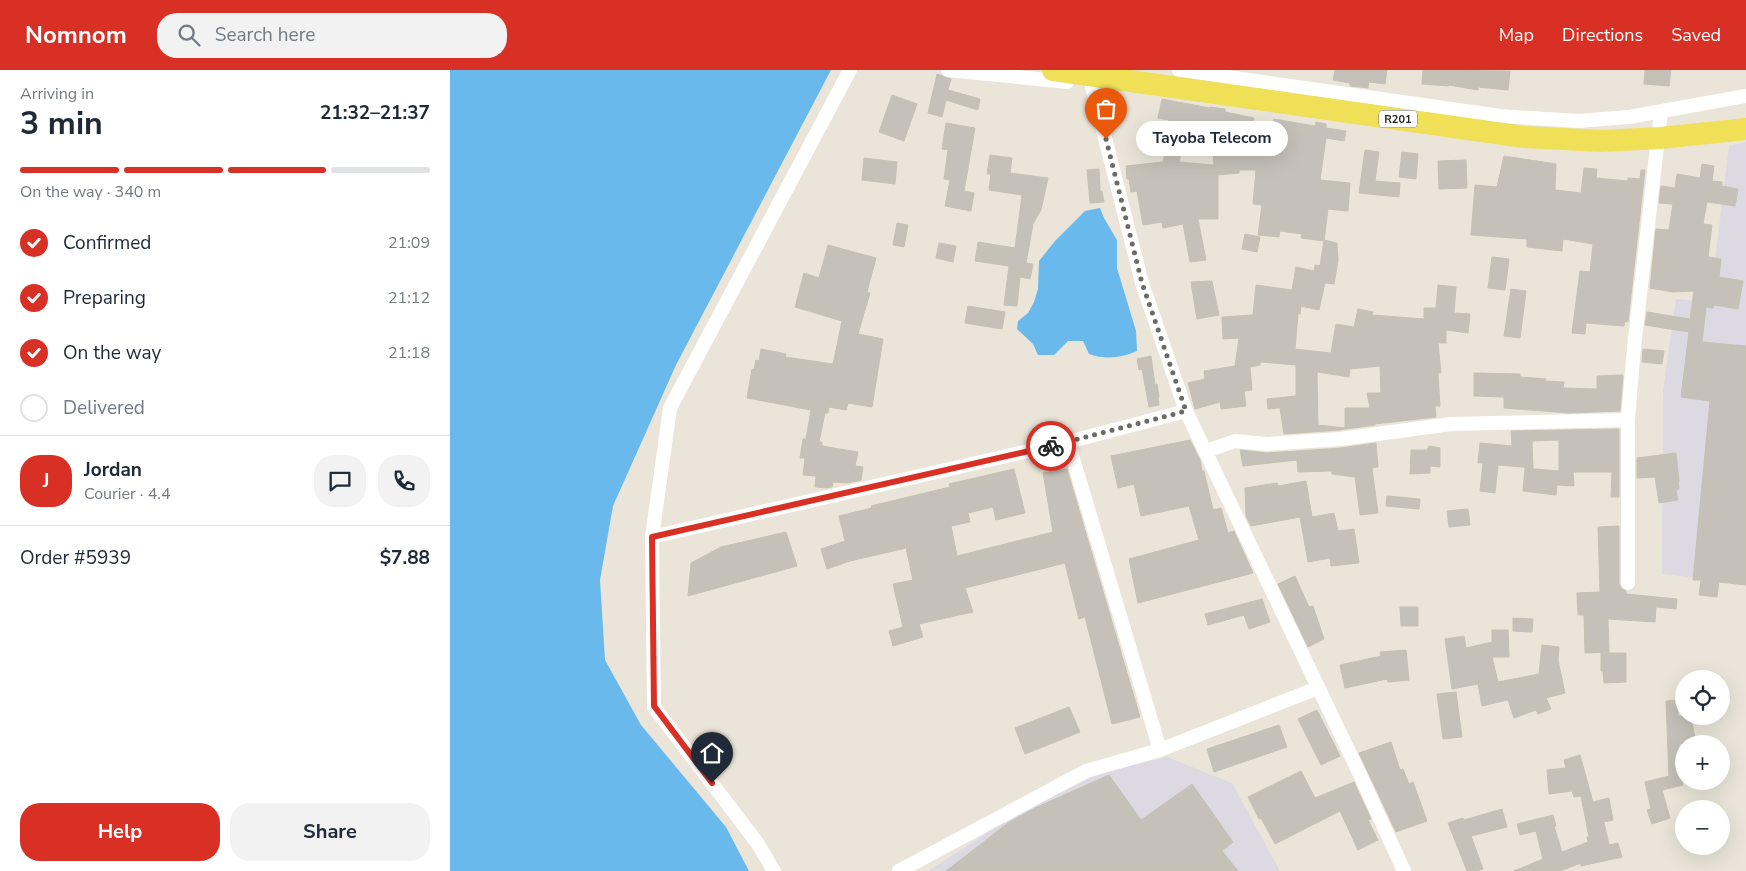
<!DOCTYPE html>
<html lang="en">
<head>
<meta charset="utf-8">
<style>
  :root { --surface:#fff; --page:#f2f2f3; --text:#1f2937; --muted:#747a83; --line:#e0e1e3; --accent:#d93025 }
  body { margin:0; font-family:"Nunito Sans",sans-serif; background:var(--page); color:var(--text); height:100vh; display:flex; flex-direction:column; font-size:19px; white-space:nowrap }
  * { box-sizing:border-box; margin:0 }
  p { font-size:16px; color:var(--muted) }
  .icon { flex:none; width:28px; height:28px; fill:none; stroke:currentColor; stroke-width:2; stroke-linecap:round; stroke-linejoin:round }
  .map { position:relative; flex:1; overflow:hidden }
  .details { display:flex; flex-direction:column; background:var(--surface); width:450px }
  .details>* { flex:none }
  .fabs { position:absolute; left:1225px; top:600px; display:grid; gap:10px }
  .fabs a { display:grid; place-items:center; width:55px; height:55px; border-radius:50%; background:var(--surface); box-shadow:0 5px 20px #0002; font-size:25px }
  .pin { position:absolute; display:grid; place-items:center; width:42px; height:42px; color:#fff; margin:-51px -21px; border-radius:50% 50% 50% 0; rotate:-45deg; box-shadow:0 0 5px #0007 }
  .pin .icon { rotate:45deg }
  .courier { position:absolute; display:grid; place-items:center; width:50px; height:50px; margin:-25px; border:4px solid #d93025; border-radius:50%; background:#fff; color:#222; box-shadow:0 1px 6px #0007 }
  .bubble { position:absolute; height:35px; border-radius:18px; background:var(--surface); box-shadow:0 5px 20px #0002; font-size:16px; font-weight:700; line-height:35px; text-align:center }
  .head em { font-style:normal; font-weight:700 }
  .head div { display:flex; flex-direction:column-reverse }
  .head { display:flex; align-items:center; justify-content:space-between; height:85px; padding:0 20px }
  h1 { font-size:32px; font-weight:700; line-height:38px }
  .bar { display:grid; grid-template-columns:repeat(4,1fr); gap:8px 5px; align-content:center; height:60px; padding:0 20px }
  .bar i { height:6px; border-radius:4px; background:var(--line) }
  .bar .on { background:var(--accent) }
  .bar p { grid-column:span 4 }
  .line { display:flex; align-items:center; gap:12px; padding:0 20px; border-top:1px solid var(--line) }
  .line div { flex:1 }
  .round { display:grid; place-items:center; flex:none; width:52px; height:52px; border-radius:20px; background:var(--page) }
  ol { padding:0 20px; list-style:none }
  li { display:flex; align-items:center; gap:15px; height:55px }
  li p { margin-inline-start:auto }
  li .icon { padding:5px; border-radius:50%; background:var(--accent); color:#fff; stroke-width:4 }
  li:last-child { color:var(--muted) }
  li i { width:28px; height:28px; border:2px solid var(--line); border-radius:50% }
  .primary-button { display:flex; gap:10px; margin-top:auto; padding:10px 20px }
  .primary-button a { flex:1; height:58px; border-radius:20px; background:var(--accent); color:#fff; font-size:20px; font-weight:700; line-height:58px; text-align:center }
  .primary-button a+a { background:var(--page); color:var(--text) }
  header { display:flex; align-items:center; gap:30px; box-sizing:border-box; height:70px; padding:0 25px; background:var(--accent); color:#fff }
  header strong { font-size:24px }
  nav { display:flex; gap:28px; margin-inline-start:auto; font-size:18px }
  .search { width:350px; height:45px; background:var(--page); display:flex; align-items:center; gap:12px; box-sizing:border-box; padding:0 18px; border-radius:20px; color:var(--muted); font-size:19px }
  main { display:flex; flex:1; min-height:0 }
  .map>svg:first-child { display:block }
  .industrial { fill:#ddd9e2 }
  .water { fill:#6ab9ed }
  .building { fill:#c5c1b8; stroke:#c5c1b2; fill-rule:evenodd }
  .lines { fill:none; stroke-linecap:round; stroke-linejoin:round }
  .street { stroke:#fff; stroke-width:14 }
  .primary { stroke:#efe058; stroke-width:22 }
  .done { stroke:#6b6a65; stroke-width:5; stroke-dasharray:0 9 }
  .route { stroke:#d93025; stroke-width:6 }
  .labels { text-anchor:middle; stroke-width:4.5; stroke-linejoin:round; paint-order:stroke }
  .shield { fill:#fff; stroke:#686868; stroke-width:1 }
  .shield-label { font-size:11px; font-weight:bold; fill:#272727 }
</style>
</head>
<body>
<header>
<strong>Nomnom</strong>
<div class="search"><svg class="icon" aria-label="search" viewBox="0 0 24 24"><circle cx="10" cy="10" r="6"/><path d="M15 15l6 6"/></svg>Search here</div>
<nav><a>Map</a><a>Directions</a><a>Saved</a></nav>
</header>
<main>
<section class="details">
<div class="head"><div><h1>3 min</h1><p>Arriving in</p></div><em>21:32–21:37</em></div>
<div class="bar"><i class="on"></i><i class="on"></i><i class="on"></i><i></i><p>On the way · 340 m</p></div>
<ol>
<li><svg class="icon" aria-label="check" viewBox="0 0 24 24"><path d="M5 12l5 5 9-10"/></svg>Confirmed<p>21:09</p></li>
<li><svg class="icon" aria-label="check" viewBox="0 0 24 24"><path d="M5 12l5 5 9-10"/></svg>Preparing<p>21:12</p></li>
<li><svg class="icon" aria-label="check" viewBox="0 0 24 24"><path d="M5 12l5 5 9-10"/></svg>On the way<p>21:18</p></li>
<li><i></i>Delivered</li>
</ol>
<div class="line" style="height:90px"><b class="round" style="background:var(--accent);color:#fff">J</b><div><b>Jordan</b><p>Courier · 4.4</p></div><a class="round"><svg class="icon" aria-label="chat" viewBox="0 0 24 24"><path d="M4 5h16v11H9l-5 4z"/></svg></a><a class="round"><svg class="icon" aria-label="phone" viewBox="0 0 24 24"><path d="M5 4h4l2 5-3 2q2 4 5 5l2-3 5 2v4C11 20 4 13 5 4z"/></svg></a></div>
<div class="line" style="height:65px"><div>Order #5939</div><b>$7.88</b></div>
<div class="primary-button"><a>Help</a><a>Share</a></div>
</section>
<div class="map">
<svg width="1296" height="801" viewBox="0 0 1296 801">
  <rect width="100%" height="100%" fill="#eae5d8"/>
  <path class="industrial" d="M1296,72v441l-84,-9 1,-184 13,-91 34,3 19,-156z
    M717,687l65,26 48,88h-352l88,-57 87,-42z"/>
  <path class="water" d="M0,0h381l-155,295 -63,141 -13,74 5,80 36,65 85,102 23,44h-299z
    M650,138l4,10 13,22v28l19,63 1,20c-15,7 -32,9 -48,3l-6,-13h-15l-14,14h-16l-5,-11 -16,-15 1,-8 10,-8 6,-11 4,-13 1,-28 16,-20 30,-30z"/>
  <path class="building" d="M885,0h52l-2,14 -16,-2 -1,6 -18,-2v-3l-17,-3z
    M973,0l87,1 -2,19 -30,-3v3l-29,-5v1l-27,-2z
    M1195,0h26l-2,16 -25,-2z
    M487,4l14,5 -3,11 32,9 -2,11 -32,-10 -4,17 -14,-4z
    M442,25l25,9 -13,37 -25,-9z
    M712,29l48,9v-1l15,2v3l29,6 -5,29 20,3 5,-31 41,7 1,-4 10,2v4l20,3 -2,10 -18,-3 -6,42 30,3 -2,28 -20,-2 -4,32 -23,-3 1,-4 -22,-3 -1,6 -21,-2 4,-30 -9,-1 3,-34h-17v3l-21,2v44h-20l8,41 -16,2 -7,-38 -20,4 -1,-6 -19,3 -6,-34 -6,1 -2,-13h-2l-1,-13 37,-4 5,-26 -2,-1 3,-15 -11,-2zM735,65l27,3 2,27 -35,-3z
    M496,53l29,5 -11,63 10,2 -3,18 -26,-5 5,-26 -6,-1 4,-29 -6,-1z
    M915,80l14,2 -4,29 25,2 -1,14 -40,-4z
    M952,82l16,2 -2,25 -17,-2z
    M540,85l22,3 -2,15 38,5 -7,32 -8,14 -7,39 7,1 -3,15 -10,-2 -3,29 -13,-1 5,-39 -34,-5 3,-19 37,6 7,-53 -33,-5 2,-16h-4z
    M1054,86l52,8 -1,26 26,3 3,-25 13,1 -1,9 32,3v-3l12,1 1,-9h4l-17,152 -3,-1 -1,5 -38,-3 -1,11 -13,-1 8,-62 10,1 3,-28 -30,-5 -1,12 -35,-4v-8l-56,-4 4,-50 22,2z
    M414,88l33,4 -2,22 -33,-4z
    M1016,90l1,28 -28,1 -1,-28z
    M1252,94l12,2 -2,15 10,1v4l16,3 -3,17 -28,-4 -4,22 9,1 -4,32 13,2 -2,18 24,4 -5,28 -24,-4 -1,3 -7,-1 -4,35 44,4v239l-27,-3 -2,15 -18,-2 2,-15h-8l17,-179 -29,-4 8,-65 -44,-7 2,-13 43,7 4,-28 -21,1 -23,-4 6,-59 13,1 4,-26 -14,-1 2,-17 14,2 2,-14 23,4z
    M649,99l1,22h2l2,11 -14,1 -3,-33z
    M447,153l11,2 -4,22 -11,-2z
    M795,164l15,3 -3,15 -15,-3z
    M874,170l13,3 1,17 -4,24 -9,-1 -6,27 -18,-4 -1,8h-2l-3,35 36,4 5,-29 18,3 4,-18 15,3 -1,3 52,4v-11h12l2,-23 18,2 -2,26 16,1 -2,19 -22,-3v13h-8l3,30h-3l2,33h-5l1,11 -61,7v1l-36,5 -55,4 -4,-26 -12,1 -1,-10 29,-3v-31l-36,-3v3l-10,2 2,23 -8,1 2,15 -25,3 -1,-7 -25,7 -7,-26 17,-4 -1,-8 31,-5 4,-28 -16,1 -1,-22 31,-2 3,-30 36,5 4,-23 18,4 1,-6 5,1zM930,296l1,27h-14l3,15h-25v20l-27,-3 -1,-53 32,5 1,-8z
    M489,173l17,3 -3,16 -17,-4z
    M378,175l48,13 -9,34 3,1 -12,41 25,5 -11,68 -24,-4 -2,7 -17,-3 -1,6h-3l-6,29h3v4l36,6 -3,14 8,1 -2,13 -13,3 -15,-1 -1,5 -5,1 -12,-1 1,-11 -13,-1 2,-17h-5l3,-19h3l5,-29 -64,-12 5,-29 2,1 2,-10 3,1 2,-12 25,5 -1,3 48,7 9,-43 -47,-14 9,-34 15,5z
    M1042,187l17,2 -4,31 -17,-2z
    M762,211l7,34 -22,4 -6,-37z
    M1061,219l15,2 -6,47 -16,-2z
    M518,236l37,6 -3,17 -37,-6z
    M1193,279l21,2 -2,13 -20,-2z
    M701,286l4,29 2,-1 2,13 -1,1 1,7 -10,2 -7,-38 -3,1 -2,-11z
    M1024,303l46,1v3l26,2 -1,2 19,1 -1,6 34,1v-13l26,-1 -3,36 -51,2 -65,-5v-11l-30,-1z
    M1169,359v68h-8l1,-25h-39l1,14 -17,-1 -1,10 -33,-4 2,-23 34,3v-31l-27,1 1,27 -35,-3 -3,28 -15,-2 3,-28h-5l2,-20 32,3 -1,-15z
    M740,370l10,20 2,11h2l9,39 8,-2 7,25 6,-2 19,42 -115,30 -9,-44 70,-19 -10,-34 -48,10 -7,-32 -16,4 -7,-32z
    M926,373l2,24 -6,1 6,45 -18,2 -5,-38 -23,-3v-3l-34,1 -1,-12 -54,6 -3,-16 27,3 74,-5z
    M979,376l11,2v19l-10,-1v7l-20,1 1,-24h16z
    M1226,383l3,28h-1l1,8 -3,1 2,10 -19,3 -4,-26 -18,1v-20z
    M564,399l11,44 -29,7 -3,-13 -25,6 2,9 -19,4 6,30 96,-24 -10,-59 24,-4 73,248 -28,7 -27,-107 -6,2 -14,-56 -100,25 8,24 -54,12 4,13 -30,9 -4,-15 14,-4 -10,-43 20,-4 -7,-32 -56,13 -23,8 -6,-20 24,-8 -6,-25 33,-8 -1,-2 79,-19 -1,-3z
    M856,411l6,36 22,-4 4,18 16,-2 5,34 -28,3 -1,-8 -22,4 -8,-45 -49,9 -5,-10 -1,-28 32,-5 1,3z
    M937,426l33,3 -1,10 -33,-3z
    M1018,439l2,16 -21,2 -2,-16z
    M1169,456v57l2,5 5,3v3l51,5 -1,10 -20,-2 -1,15 -47,-3 1,33 -24,1 -1,-38h-6l-1,-22 23,-1 -2,-65z
    M336,462l11,34 -109,30 3,-33 30,-16z
    M845,506l14,31 4,-1 11,33 -16,8 -30,-63z
    M812,529l8,23 -21,7 -5,-14 -36,10 -3,-11z
    M950,537h18v19h-17z
    M1063,548l20,1 -1,13 -19,-1z
    M1042,560h16l1,27h-17l6,25 41,-8 3,-29 17,2 -1,13 7,33 -19,5 5,11 -13,5 -2,-4 -22,8 -6,-18 -26,6 -4,-22 -26,5 -7,-50 19,-3 2,12 26,-6z
    M956,580l3,30 -21,2 -1,-3 -42,9 -5,-23 41,-9 -1,-4z
    M1151,583h25v29l-22,1 -1,-12h-2z
    M1006,622l6,45 -19,2 -6,-45z
    M1228,630v16h13l5,28h-17l1,15h-3l6,26 -21,5 8,28 -18,6 -5,-14 4,-1 -6,-27 24,-6 -3,-75z
    M619,637l11,25 -55,22 -10,-26z
    M867,640l23,46 -19,9 -23,-46z
    M829,655l8,22 -73,25 -7,-23z
    M941,672l9,28 3,-1 6,15 4,-2 14,39 -31,11 -37,-79z
    M1130,685l13,47 16,-4 4,22 -9,2 5,23 9,-2 4,14 -41,9v-3l-21,8h-46l29,-12 -7,-28 -16,4 -3,-11 36,-9 3,11h-2l8,26 26,-10 -1,-5h2l-8,-41 -7,1 -2,-6 -23,3 -2,-24 19,-2 -2,-8z
    M851,701l14,27 39,-16 17,37 -3,1 10,20 -20,10 -18,-39 -65,33 -14,-26 -2,1 -11,-22z
    M659,705l32,45 51,-36 41,58 -11,9 16,20h-292l62,-48 27,-15z
    M1052,739l5,18 -36,9 12,33 -6,2h-10l-19,-48 15,-5 1,2z"/>
  <g class="lines">
    <path class="street" d="M498,0l119,12
      M729,0l321,46 78,5 51,-4 117,-21
      M638,1l54,212 44,128 177,370 41,90
      M618,372l92,308
      M756,381l29,-10 32,3 73,-5 111,-15 177,-4
      M202,467l416,-95 118,-31
      M1178,513v-163l6,-73 27,-235
      M324,801l-16,-27 -104,-137 -2,-170 18,-129 180,-338
      M449,801l187,-100 74,-21 158,-62"/>
    <path class="primary" d="M603,0l471,67 77,4 59,-3 86,-9"/>
  </g>
  <g class="lines">
    <path class="done" d="M601,376l135,-35 -44,-128 -36,-144"/>
    <path class="route" d="M262,713l-58,-77 -2,-169 399,-91"/>
  </g>
  <g class="labels">
    <rect class="shield" x="929" y="40.5" width="38" height="17" rx="4"/>
    <g class="shield-label">
      <text x="948" y="53">R201</text>
    </g>
  </g>
</svg>
<div class="fabs">
<a><svg class="icon" aria-label="locate" viewBox="0 0 24 24"><circle cx="12" cy="12" r="6"/><path d="M12 2v4M12 18v4M2 12h4M18 12h4"/></svg></a>
<a>+</a>
<a>−</a>
</div>
<div class="pin" style="left:656px;top:69px;background:#ea580c"><svg class="icon" aria-label="bag" viewBox="0 0 24 24"><path d="M5 8h14l-1 12H6zM9 8a3 3 0 0 1 6 0"/></svg></div>
<div class="pin" style="left:262px;top:713px;background:#1f2937"><svg class="icon" aria-label="home" viewBox="0 0 24 24"><path d="M3 11l9-7 9 7M6 9v11h12V9"/></svg></div>
<div class="courier" style="left:601px;top:376px"><svg class="icon" aria-label="bike" viewBox="0 0 24 24"><circle cx="6" cy="16" r="4"/><circle cx="18" cy="16" r="4"/><path d="M6 16l4-8h5l3 8M10 8l3 8H6M13 5h3"/></svg></div>
<div class="bubble" style="left:686px;top:51px;width:152px">Tayoba Telecom</div>
</div>
</main>
</body>
</html>
